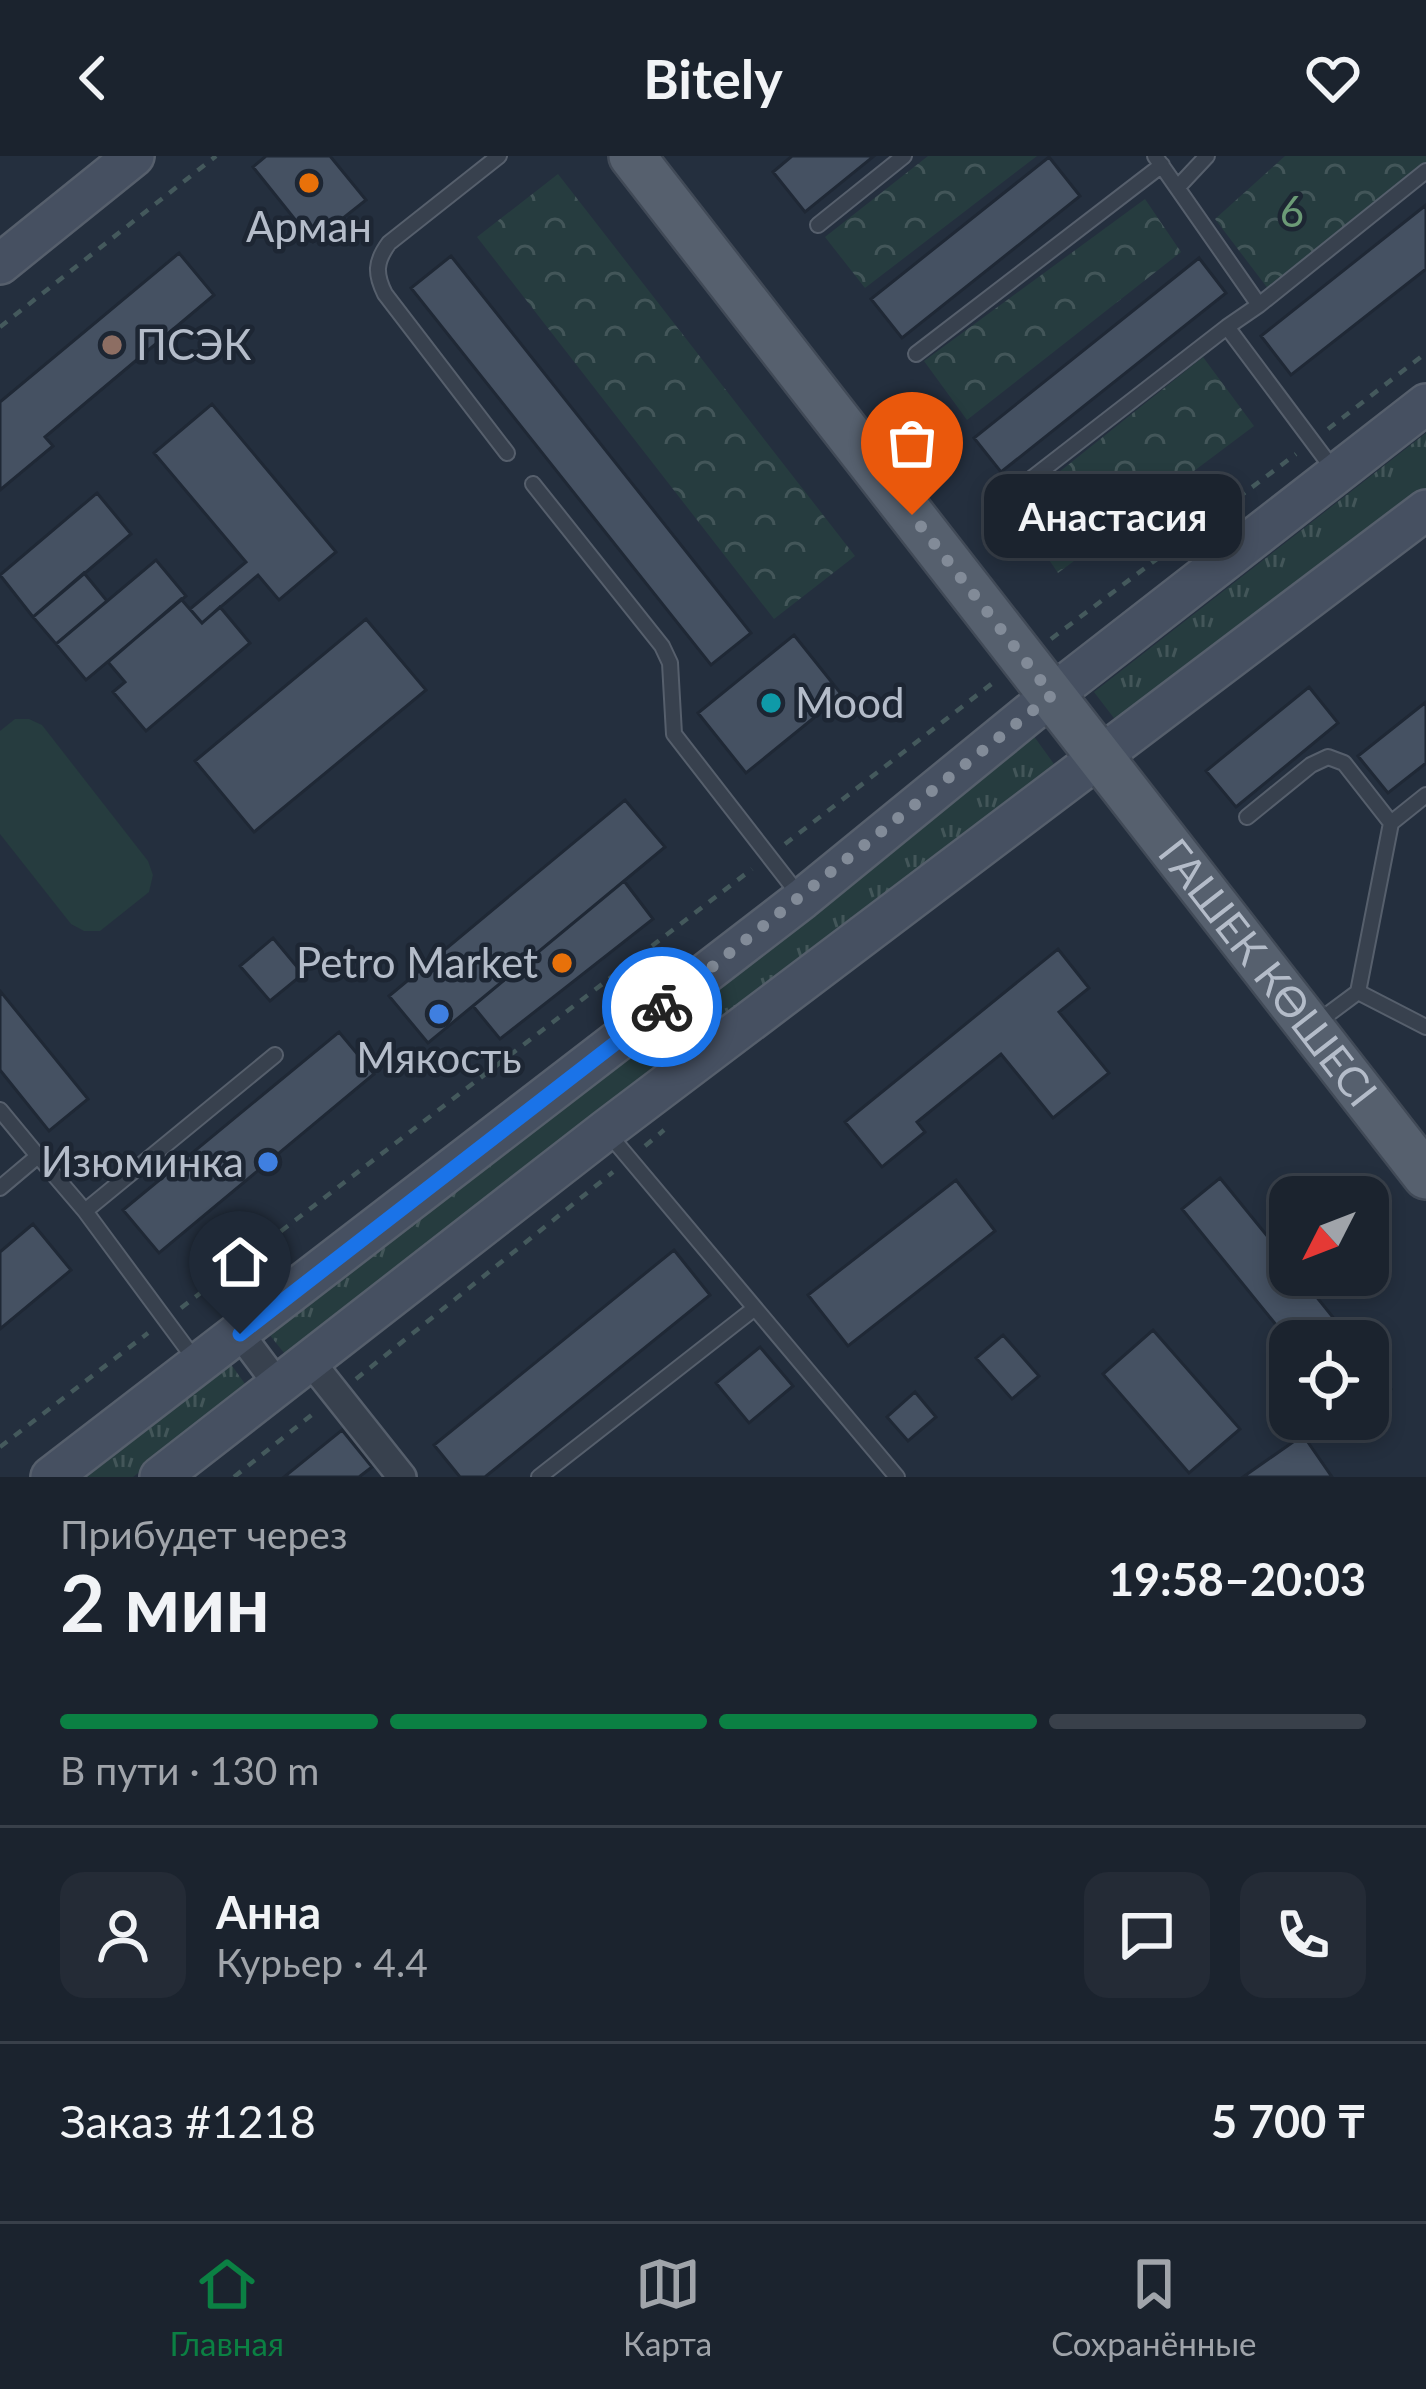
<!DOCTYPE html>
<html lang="ru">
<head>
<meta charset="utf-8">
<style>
  :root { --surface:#1b232e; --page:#242b36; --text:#f1f3f6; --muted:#a0a4aa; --line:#39404a; --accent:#0b8043 }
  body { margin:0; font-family:Lato,sans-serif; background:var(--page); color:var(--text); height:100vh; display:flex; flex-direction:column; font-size:45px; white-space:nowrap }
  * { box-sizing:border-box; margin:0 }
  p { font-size:39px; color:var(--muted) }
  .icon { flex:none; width:66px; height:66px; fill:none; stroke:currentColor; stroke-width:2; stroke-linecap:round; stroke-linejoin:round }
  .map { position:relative; height:1321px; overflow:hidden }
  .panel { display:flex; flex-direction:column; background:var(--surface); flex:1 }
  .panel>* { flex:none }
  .needle { width:78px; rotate:228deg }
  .tools { position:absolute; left:1269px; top:1020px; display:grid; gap:24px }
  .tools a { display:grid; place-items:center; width:120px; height:120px; border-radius:24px; background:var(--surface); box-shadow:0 6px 18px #0003,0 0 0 3px var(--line); font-size:60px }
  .pin { position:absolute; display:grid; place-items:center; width:102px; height:102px; color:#fff; margin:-123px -51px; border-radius:50% 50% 50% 0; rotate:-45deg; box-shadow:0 0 12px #0007 }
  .pin .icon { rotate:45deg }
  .courier { position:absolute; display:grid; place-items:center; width:120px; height:120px; margin:-60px; border:9px solid #1a73e8; border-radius:50%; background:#fff; color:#222; box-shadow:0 3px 15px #0007 }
  .bubble { position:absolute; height:84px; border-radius:24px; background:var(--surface); box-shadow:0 6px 18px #0003,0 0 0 3px var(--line); font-size:39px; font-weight:700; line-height:84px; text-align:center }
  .head em { font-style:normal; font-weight:700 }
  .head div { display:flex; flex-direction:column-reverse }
  .head { display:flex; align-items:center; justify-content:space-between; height:204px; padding:0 60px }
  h1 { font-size:78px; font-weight:700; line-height:90px }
  .bar { display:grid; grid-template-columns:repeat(4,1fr); gap:18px 12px; align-content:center; height:144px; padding:0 60px }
  .bar i { height:15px; border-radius:9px; background:var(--line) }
  .bar .current { background:var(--accent) }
  .bar p { grid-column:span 4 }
  .line { display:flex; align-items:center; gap:30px; padding:0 60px; border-top:3px solid var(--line) }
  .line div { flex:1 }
  .round { display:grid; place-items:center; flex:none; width:126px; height:126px; border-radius:24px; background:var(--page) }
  header { display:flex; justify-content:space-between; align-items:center; height:156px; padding:0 60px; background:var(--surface); font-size:54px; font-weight:700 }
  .tab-bar { display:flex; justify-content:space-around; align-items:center; height:168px; border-top:3px solid var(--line); background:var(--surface); font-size:33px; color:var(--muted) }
  .tab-bar a { display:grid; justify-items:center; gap:6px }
  .tab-bar .current { color:var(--accent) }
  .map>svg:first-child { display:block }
  .grass { fill:url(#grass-tufts) }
  .forest { fill:url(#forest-crowns) }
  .pitch { fill:#263c3f }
  .building { fill:#455162; stroke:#1f2835; stroke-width:3 }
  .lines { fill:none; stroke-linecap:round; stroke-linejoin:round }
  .lane-casing { stroke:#565f6c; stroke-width:18 }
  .street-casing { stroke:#565f6c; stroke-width:32 }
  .secondary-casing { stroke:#565f6c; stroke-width:44 }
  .primary-casing { stroke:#414a57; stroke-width:50 }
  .path { stroke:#44595c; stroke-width:4.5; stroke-dasharray:9 9; stroke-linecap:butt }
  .lane { stroke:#38414e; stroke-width:14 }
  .street { stroke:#38414e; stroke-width:27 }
  .secondary { stroke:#465061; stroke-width:39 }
  .primary { stroke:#56606e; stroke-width:45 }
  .done { stroke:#828b98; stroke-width:12; stroke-dasharray:0 21.6 }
  .route { stroke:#1a73e8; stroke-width:15 }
  .food-dot { fill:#e8710a; stroke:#1d2633; stroke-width:4.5 }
  .education-dot { fill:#8d6e63; stroke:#1d2633; stroke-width:4.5 }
  .culture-dot { fill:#0f9aa8; stroke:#1d2633; stroke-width:4.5 }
  .shop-dot { fill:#3f7fe0; stroke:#1d2633; stroke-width:4.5 }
  .labels { text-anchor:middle; stroke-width:9; stroke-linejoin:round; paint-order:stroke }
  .park-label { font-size:42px; fill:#6b9a76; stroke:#1d2633 }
  .poi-label { font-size:42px; fill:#b4bcc9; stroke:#1d2633 }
  .street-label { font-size:42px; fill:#b4bcc9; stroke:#1d2633 }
</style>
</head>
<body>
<header><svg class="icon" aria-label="back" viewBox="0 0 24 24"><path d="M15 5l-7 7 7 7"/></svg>Bitely<svg class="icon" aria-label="heart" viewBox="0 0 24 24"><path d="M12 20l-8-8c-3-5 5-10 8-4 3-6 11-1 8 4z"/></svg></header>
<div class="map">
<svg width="1426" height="1321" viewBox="0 0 1426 1321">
  <defs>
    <pattern id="grass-tufts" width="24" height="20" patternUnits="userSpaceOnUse" patternTransform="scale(3)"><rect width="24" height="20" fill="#263c3f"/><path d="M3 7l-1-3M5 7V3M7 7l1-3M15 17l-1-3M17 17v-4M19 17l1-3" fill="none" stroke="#435659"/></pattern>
    <pattern id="forest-crowns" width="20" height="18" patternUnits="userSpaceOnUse" patternTransform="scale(3)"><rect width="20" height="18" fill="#263c3f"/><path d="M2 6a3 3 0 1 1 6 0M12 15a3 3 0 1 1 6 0" fill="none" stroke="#435659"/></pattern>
  </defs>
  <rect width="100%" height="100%" fill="#242f3e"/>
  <path class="grass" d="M1426,277v55l-306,238 -26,-34z
    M1033,579l21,29 -765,595 -21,-26z
    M230,1207l18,25 -115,89h-50z"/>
  <path class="forest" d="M928,0h109l-172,132 -40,-51z
    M1285,0h141v8l-157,126 -54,-71z
    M558,18l297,382 -81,63 -297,-382z
    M1145,43l36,53 -214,168 -43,-59z
    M1203,201l51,69 -196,147 -44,-65z"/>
  <path class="pitch" d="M15,563h14l13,6 106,136 5,14 -4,17 -49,39h-16l-13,-7 -71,-90v-103z"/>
  <path class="building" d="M266,0h64l36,44 -53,42 -60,-75z
    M792,0h82l-69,56 -32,-40z
    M1049,1l31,39 -178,142 -31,-39z
    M1426,49v64l-135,106 -30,-39z
    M179,97l35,42 -169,142 8,9 -53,44v-88z
    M451,100l300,377 -40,32 -300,-377z
    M1199,102l27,35 -225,179 -27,-34z
    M212,248l124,148 -57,48 -21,-25 -56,48 -12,-14 56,-47 -92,-109z
    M97,337l34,41 -98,83 -33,-42z
    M156,404l30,36 -100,84 -30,-36z
    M84,417l23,28 -51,43 -23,-27z
    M181,443l21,24 18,-16 30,36 -104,88 -33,-39 12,-10 -17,-20z
    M366,463l60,71 -172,142 -59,-71z
    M794,479l48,60 -96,78 -48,-60z
    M1309,531l29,36 -102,84 -30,-36z
    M1426,546v61l-38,30 -30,-37z
    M625,644l40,47 -237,196 -39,-47z
    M624,725l29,38 -153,120 -27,-33z
    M273,782l30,36 -33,27 -30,-35z
    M1058,793l31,39 -30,24 50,61 -56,45 -52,-64 -84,68 8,10 -43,35 -37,-45z
    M0,835l88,108 -39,32 -49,-61z
    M339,876l35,42 -215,179 -36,-43z
    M1220,1022l70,86v11h9l53,66 -62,1 -108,-133z
    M956,1024l39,51 -147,115 -40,-51z
    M33,1068l38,46 -71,59v-77z
    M674,1094l36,45 -225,182h-25l-26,-32z
    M1153,1174l87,99 -51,44 -86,-99z
    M1003,1179l36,41 -27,23 -36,-41z
    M760,1191l33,39 -44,37 -33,-40z
    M1368,1204l23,29 -23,19z
    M915,1236l21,25 -28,24 -21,-24z
    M342,1274l30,37 -13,10h-75z
    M1303,1279l29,42h-89z"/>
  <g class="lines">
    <g class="lane-casing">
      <path id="lane" d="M499,0l-110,87c-14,19 -14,31 -4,51l122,159
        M1155,0l104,149 -32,22 109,146
        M1178,31l29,-31
        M818,69l86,-69
        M1259,149l167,-134
        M916,198l246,-189
        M533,328l129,162 8,17 4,71 125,161
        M1018,333l209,-162
        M1247,661l64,-52 17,-8 16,6 47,60
        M1358,836l68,35
        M1315,868l43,-32 33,-169 35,-28
        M0,954l38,46
        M607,976l290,345
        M0,1032l38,-32 47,55 111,150
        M85,1055l190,-156
        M539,1321l216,-169"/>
    </g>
    <g class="street-casing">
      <path id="street" d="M240,1178l39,52
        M310,1205l92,116"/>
    </g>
    <g class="secondary-casing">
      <path id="secondary" d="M0,108l134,-108
        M51,1321l751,-578 250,-204 374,-291
        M160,1321l446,-347 820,-620"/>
    </g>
    <g class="primary-casing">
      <g id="primary">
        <path id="s1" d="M632,0l794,1020"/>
      </g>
    </g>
    <path class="path" d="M0,171l216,-171
      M1328,273l98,-76
      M1051,483l245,-185
      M785,688l209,-162
      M645,990l19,-16
      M181,1152l571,-439
      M356,1223l257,-207
      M0,1291l148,-114
      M234,1321l80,-64"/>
    <use href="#lane" class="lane"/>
    <use href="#street" class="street"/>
    <use href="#secondary" class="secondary"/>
    <use href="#primary" class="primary"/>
  </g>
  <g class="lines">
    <path class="done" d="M662,851l390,-312 -140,-180"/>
    <path class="route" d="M240,1178l422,-327"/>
  </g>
  <g class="food-dot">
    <circle cx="309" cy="27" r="12"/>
    <circle cx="562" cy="807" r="12"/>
  </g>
  <circle class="education-dot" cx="112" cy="189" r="12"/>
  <circle class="culture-dot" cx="771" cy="547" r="12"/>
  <g class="shop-dot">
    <circle cx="439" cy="858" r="12"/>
    <circle cx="268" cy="1006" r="12"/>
  </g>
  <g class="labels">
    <g class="park-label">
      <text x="1292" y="71">6</text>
    </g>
    <g class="poi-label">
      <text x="309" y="86">Арман</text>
      <text x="136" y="204" text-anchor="start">ПСЭК</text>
      <text x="795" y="562" text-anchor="start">Mood</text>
      <text x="538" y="822" text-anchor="end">Petro Market</text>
      <text x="439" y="917">Мякость</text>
      <text x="244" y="1021" text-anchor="end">Изюминка</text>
    </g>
    <g class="street-label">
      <text dy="15" stroke="none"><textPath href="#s1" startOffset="1035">ГАШЕК КӨШЕСІ</textPath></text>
    </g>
  </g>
</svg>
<div class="tools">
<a><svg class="needle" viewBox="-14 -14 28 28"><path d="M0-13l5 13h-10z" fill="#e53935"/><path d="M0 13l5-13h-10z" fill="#a0a4aa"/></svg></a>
<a><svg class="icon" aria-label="locate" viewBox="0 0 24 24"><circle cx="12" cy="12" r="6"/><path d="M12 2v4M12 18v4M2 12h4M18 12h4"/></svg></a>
</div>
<div class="pin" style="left:912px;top:359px;background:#ea580c"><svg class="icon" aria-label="bag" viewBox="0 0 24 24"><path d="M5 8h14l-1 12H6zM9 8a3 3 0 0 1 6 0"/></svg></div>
<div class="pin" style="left:240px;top:1178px;background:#1f2937"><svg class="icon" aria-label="home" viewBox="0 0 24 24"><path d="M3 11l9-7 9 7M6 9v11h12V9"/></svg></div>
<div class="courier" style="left:662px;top:851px"><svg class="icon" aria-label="bike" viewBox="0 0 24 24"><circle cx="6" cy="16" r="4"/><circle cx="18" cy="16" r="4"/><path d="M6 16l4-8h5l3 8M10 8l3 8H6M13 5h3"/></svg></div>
<div class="bubble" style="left:984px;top:318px;width:258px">Анастасия</div>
</div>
<section class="panel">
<div class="head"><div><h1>2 мин</h1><p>Прибудет через</p></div><em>19:58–20:03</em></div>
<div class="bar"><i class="current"></i><i class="current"></i><i class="current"></i><i></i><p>В пути · 130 m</p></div>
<div class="line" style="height:216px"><a class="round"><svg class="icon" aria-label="person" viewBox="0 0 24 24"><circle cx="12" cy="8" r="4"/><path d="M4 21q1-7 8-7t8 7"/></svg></a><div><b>Анна</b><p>Курьер · 4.4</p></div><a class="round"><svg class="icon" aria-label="chat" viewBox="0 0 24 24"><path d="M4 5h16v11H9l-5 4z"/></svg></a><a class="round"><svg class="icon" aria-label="phone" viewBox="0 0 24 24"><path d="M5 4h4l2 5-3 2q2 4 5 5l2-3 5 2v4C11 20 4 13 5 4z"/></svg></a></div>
<div class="line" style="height:156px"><div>Заказ #1218</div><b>5 700 ₸</b></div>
</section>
<nav class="tab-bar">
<a class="current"><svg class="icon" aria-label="home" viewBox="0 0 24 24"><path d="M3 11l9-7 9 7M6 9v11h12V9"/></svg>Главная</a>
<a><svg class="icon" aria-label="map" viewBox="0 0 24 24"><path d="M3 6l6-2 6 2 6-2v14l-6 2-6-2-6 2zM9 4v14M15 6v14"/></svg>Карта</a>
<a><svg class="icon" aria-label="saved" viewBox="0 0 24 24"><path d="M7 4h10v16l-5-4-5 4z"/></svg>Сохранённые</a>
</nav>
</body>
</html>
